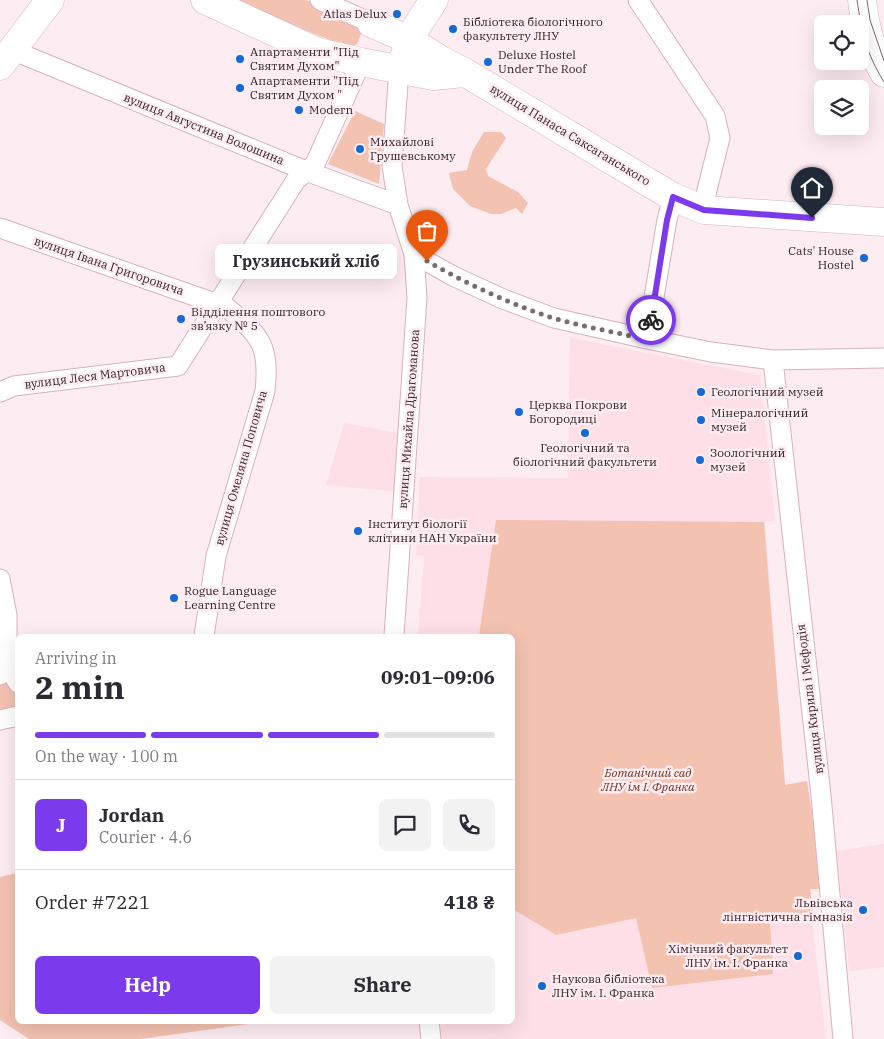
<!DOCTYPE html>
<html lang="en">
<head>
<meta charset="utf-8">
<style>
  :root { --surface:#fff; --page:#f2f2f3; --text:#2b2b33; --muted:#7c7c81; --line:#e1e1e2; --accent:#7c3aed }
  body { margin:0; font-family:"IBM Plex Serif",serif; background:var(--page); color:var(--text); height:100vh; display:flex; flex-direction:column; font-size:19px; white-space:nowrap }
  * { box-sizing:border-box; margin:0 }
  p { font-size:16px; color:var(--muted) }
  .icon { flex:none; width:28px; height:28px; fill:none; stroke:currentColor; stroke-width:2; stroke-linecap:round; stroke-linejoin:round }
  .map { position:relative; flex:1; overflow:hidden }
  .details { position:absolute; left:15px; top:634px; width:500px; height:390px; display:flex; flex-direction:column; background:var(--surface); border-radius:8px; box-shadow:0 5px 20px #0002 }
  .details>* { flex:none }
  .fabs { position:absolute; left:814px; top:15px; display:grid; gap:10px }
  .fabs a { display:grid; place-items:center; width:55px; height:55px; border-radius:8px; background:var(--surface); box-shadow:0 5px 20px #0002; font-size:25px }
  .pin { position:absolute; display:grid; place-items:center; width:42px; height:42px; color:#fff; margin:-51px -21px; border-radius:50% 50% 50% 0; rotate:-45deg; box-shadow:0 0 5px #0007 }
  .pin .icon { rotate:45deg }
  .courier { position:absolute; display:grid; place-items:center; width:50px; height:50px; margin:-25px; border:4px solid #7c3aed; border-radius:50%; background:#fff; color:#222; box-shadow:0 1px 6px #0007 }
  .bubble { position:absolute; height:35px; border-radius:8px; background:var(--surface); box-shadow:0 5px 20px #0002; font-size:16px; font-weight:700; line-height:35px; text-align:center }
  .summary em { font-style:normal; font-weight:700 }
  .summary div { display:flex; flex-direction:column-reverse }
  .summary { display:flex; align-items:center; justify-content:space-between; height:85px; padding:0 20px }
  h1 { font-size:32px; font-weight:700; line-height:38px }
  .bar { display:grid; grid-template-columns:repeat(4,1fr); gap:8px 5px; align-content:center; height:60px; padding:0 20px }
  .bar i { height:6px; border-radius:4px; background:var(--line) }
  .bar .active { background:var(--accent) }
  .bar p { grid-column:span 4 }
  .line { display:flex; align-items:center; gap:12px; padding:0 20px; border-top:1px solid var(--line) }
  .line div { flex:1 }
  .round { display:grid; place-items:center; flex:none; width:52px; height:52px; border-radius:8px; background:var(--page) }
  .button { display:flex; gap:10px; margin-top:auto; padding:10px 20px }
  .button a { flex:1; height:58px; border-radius:8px; background:var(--accent); color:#fff; font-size:20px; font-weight:700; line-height:58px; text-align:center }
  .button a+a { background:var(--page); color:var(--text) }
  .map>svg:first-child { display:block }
  .built { fill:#fedfe7 }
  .green { fill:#f3c2b1 }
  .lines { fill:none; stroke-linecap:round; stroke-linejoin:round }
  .street-casing { stroke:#d9b1bc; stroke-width:21 }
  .secondary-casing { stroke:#d9b1bc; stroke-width:29 }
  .street { stroke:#fff; stroke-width:19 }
  .secondary { stroke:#fff; stroke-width:28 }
  .tram { stroke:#79696e; stroke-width:1 }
  .done { stroke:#7c6b70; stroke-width:5; stroke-dasharray:0 9 }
  .route { stroke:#7c3aed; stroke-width:6 }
  .poi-dot { fill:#156bd5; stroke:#fdecf1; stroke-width:2 }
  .labels { text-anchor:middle; stroke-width:5; stroke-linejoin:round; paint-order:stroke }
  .poi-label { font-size:12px; fill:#36262b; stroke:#fdecf1; text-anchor:start }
  .street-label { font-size:12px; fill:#36262b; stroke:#fdecf1 }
  .park-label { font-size:12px; font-style:italic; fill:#71331c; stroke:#fdecf1 }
</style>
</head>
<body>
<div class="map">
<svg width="884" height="1039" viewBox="0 0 884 1039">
  <rect width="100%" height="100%" fill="#fdecf1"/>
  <path class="built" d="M570,338l190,37 15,145 -10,2 20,263 22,-4 5,138 14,120h-384l-2,-18h72v-385h-94l6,-80 -8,-1 4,-78 148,1z
    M344,423l59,11 -4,58 -73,-7z
    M884,844v123l-35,4 -12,-120z"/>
  <path class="green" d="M230,0h76l54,23 3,6 -6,15 -7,4z
    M355,111l29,13 -5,60 -51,-20z
    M484,132h17l5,6 -20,31 2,7 30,16 10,11 -6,11 -6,-6 -15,6h-10l-21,-8 -17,-17 -4,-16 18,-3 5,-18z
    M496,520l268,2 21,263 22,-4 17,108h-14l3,24 -43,5 3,56 -121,14 -16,-70 -80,17 -43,-26 -1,-273h-33z
    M5,679l12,14v17l-17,3v-27z
    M17,873l1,148h252l-129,18h-112l-29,-19v-143z"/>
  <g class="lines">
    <g class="street-casing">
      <path id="street" d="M320,0l51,23
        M638,0l77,116 5,22 -14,56 -2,16
        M12,50l294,121 92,34
        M0,228l226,79c34,28 44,38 39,84l-49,165 -12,80
        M414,254l39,22 50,23 51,19 93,21 64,13 62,8 111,-2
        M647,339l20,-119 6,-23
        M773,360l48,435 22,244
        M0,392l14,-6 164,-20 118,-186 19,-16 46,-102
        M0,579l7,36v50l-7,10
        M394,636l23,-338 -3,-44 -16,-49 -6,-39 7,-96
        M7,665l11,18
        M0,720l18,-4
        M429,1021l2,18"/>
    </g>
    <g class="secondary-casing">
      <path id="secondary" d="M205,0l113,52 43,10 72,14 31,-3
        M862,0c3,26 9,51 22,73
        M371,23l38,17 32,20 25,13 207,124 31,13 180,12
        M404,58l7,-23 23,-35
        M0,66l50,-66"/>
    </g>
    <use href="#street" class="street"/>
    <use href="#secondary" class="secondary"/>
    <path class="tram" d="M857,0c5,33 9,53 27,82
      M867,0l3,20 14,41"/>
  </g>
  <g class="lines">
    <path class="done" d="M427,261c40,23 83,43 126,57 31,9 63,14 94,22l4,-20"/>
    <path class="route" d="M651,320l16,-100 6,-23 31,13 108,8"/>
  </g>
  <g class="poi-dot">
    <circle cx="397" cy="14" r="5"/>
    <circle cx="453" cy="29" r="5"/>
    <circle cx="240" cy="59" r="5"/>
    <circle cx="488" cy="62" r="5"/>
    <circle cx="240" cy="88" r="5"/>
    <circle cx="299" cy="110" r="5"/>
    <circle cx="360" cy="149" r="5"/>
    <circle cx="864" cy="258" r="5"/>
    <circle cx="181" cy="319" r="5"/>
    <circle cx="701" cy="392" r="5"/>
    <circle cx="519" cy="412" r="5"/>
    <circle cx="701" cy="420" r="5"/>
    <circle cx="585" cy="433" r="5"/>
    <circle cx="700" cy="460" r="5"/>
    <circle cx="358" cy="531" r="5"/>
    <circle cx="174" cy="598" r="5"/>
    <circle cx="863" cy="910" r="5"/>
    <circle cx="798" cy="956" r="5"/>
    <circle cx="542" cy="986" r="5"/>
  </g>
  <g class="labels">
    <g class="poi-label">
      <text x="387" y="18" text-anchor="end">Atlas Delux</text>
      <text x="463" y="26">Бібліотека біологічного<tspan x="463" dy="14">факультету ЛНУ</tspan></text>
      <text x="250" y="56">Апартаменти "Під<tspan x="250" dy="14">Святим Духом"</tspan></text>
      <text x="498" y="59">Deluxe Hostel<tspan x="498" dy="14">Under The Roof</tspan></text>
      <text x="250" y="85">Апартаменти "Під<tspan x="250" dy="14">Святим Духом "</tspan></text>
      <text x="309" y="114">Modern</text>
      <text x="370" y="146">Михайлові<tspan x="370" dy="14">Грушевському</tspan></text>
      <text x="854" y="255" text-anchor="end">Cats' House<tspan x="854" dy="14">Hostel</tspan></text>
      <text x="191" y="316">Відділення поштового<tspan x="191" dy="14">зв’язку № 5</tspan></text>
      <text x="711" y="396">Геологічний музей</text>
      <text x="529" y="409">Церква Покрови<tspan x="529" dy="14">Богородиці</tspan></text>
      <text x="711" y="417">Мінералогічний<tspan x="711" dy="14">музей</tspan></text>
      <text x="585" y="452" text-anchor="middle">Геологічний та<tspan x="585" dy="14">біологічний факультети</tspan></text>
      <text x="710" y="457">Зоологічний<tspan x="710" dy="14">музей</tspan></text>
      <text x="368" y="528">Інститут біології<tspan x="368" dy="14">клітини НАН України</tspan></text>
      <text x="184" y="595">Rogue Language<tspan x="184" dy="14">Learning Centre</tspan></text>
      <text x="853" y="907" text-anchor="end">Львівська<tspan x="853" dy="14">лінгвістична гімназія</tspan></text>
      <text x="788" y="953" text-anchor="end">Хімічний факультет<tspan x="788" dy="14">ЛНУ ім. І. Франка</tspan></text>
      <text x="552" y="983">Наукова бібліотека<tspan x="552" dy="14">ЛНУ ім. І. Франка</tspan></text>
    </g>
    <g class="street-label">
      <text transform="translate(204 129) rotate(22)" y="4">вулиця Августина Волошина</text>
      <text transform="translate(570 135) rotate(31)" y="4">вулиця Панаса Саксаганського</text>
      <text transform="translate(109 266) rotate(19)" y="4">вулиця Івана Григоровича</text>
      <text transform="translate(95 376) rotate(-7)" y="4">вулиця Леся Мартовича</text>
      <text transform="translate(409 419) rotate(-86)" y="4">вулиця Михайла Драгоманова</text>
      <text transform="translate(241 468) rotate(-74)" y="4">вулиця Омеляна Поповича</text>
      <text transform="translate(810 699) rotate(-97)" y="4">вулиця Кирила і Мефодія</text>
    </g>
    <g class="park-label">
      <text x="648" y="777">Ботанічний сад<tspan x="648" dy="14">ЛНУ ім І. Франка</tspan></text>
    </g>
  </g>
</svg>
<div class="fabs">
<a><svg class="icon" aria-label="locate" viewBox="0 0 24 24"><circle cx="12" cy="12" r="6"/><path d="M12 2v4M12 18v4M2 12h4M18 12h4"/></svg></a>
<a><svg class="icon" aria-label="layers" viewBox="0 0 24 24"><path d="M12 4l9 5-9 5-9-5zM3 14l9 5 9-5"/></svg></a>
</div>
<div class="pin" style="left:427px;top:261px;background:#ea580c"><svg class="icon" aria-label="bag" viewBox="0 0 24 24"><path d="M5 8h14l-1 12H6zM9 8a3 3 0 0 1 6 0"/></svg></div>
<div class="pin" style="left:812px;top:218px;background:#1f2937"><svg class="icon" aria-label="home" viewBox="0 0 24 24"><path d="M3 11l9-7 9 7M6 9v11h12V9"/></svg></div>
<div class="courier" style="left:651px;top:320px"><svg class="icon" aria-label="bike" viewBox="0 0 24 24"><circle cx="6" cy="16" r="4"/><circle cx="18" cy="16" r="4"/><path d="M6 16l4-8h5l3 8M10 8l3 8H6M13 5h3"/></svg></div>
<div class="bubble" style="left:215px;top:244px;width:182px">Грузинський хліб</div>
<section class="details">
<div class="summary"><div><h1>2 min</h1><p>Arriving in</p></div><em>09:01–09:06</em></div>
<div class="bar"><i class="active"></i><i class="active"></i><i class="active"></i><i></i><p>On the way · 100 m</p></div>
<div class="line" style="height:90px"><b class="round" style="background:var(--accent);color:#fff">J</b><div><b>Jordan</b><p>Courier · 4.6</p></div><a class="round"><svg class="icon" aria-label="chat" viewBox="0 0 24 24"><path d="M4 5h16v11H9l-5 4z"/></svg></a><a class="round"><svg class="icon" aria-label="phone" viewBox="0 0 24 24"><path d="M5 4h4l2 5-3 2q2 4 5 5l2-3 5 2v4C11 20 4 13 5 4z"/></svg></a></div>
<div class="line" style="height:65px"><div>Order #7221</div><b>418 ₴</b></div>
<div class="button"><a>Help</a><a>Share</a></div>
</section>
</div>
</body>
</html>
